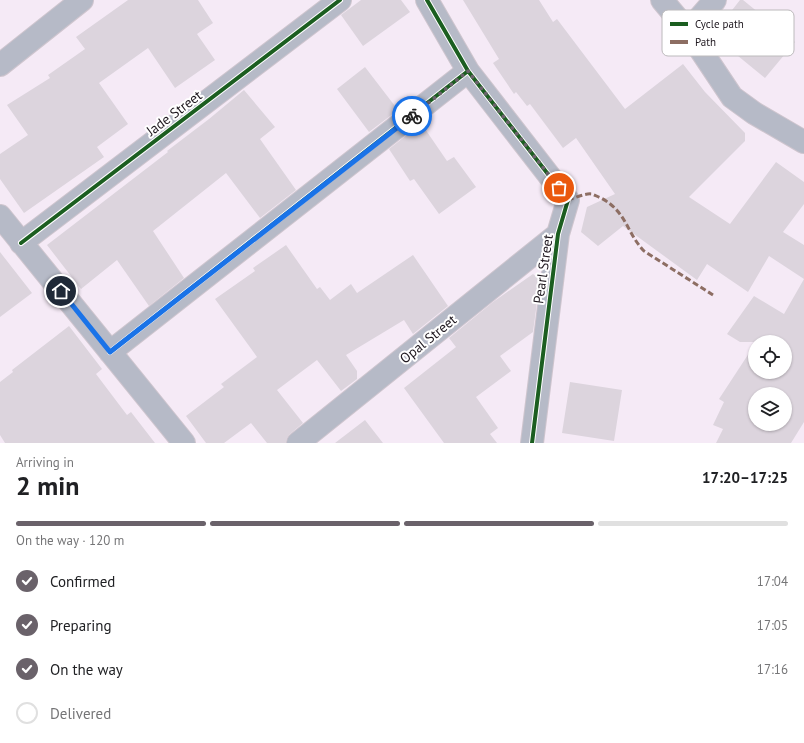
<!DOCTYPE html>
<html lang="en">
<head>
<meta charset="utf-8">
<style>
  :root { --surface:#fff; --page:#f2f2f2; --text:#202124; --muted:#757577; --line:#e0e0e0; --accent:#6a626a }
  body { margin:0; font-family:"PT Sans",sans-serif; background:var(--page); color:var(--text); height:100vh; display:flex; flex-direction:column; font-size:15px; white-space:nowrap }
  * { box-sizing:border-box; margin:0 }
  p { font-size:13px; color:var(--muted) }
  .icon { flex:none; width:22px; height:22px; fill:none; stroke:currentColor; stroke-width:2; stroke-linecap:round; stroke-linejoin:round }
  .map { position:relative; height:443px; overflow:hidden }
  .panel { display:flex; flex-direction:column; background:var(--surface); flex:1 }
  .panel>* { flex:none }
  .fabs { position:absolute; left:748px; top:335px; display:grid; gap:8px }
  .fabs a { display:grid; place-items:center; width:44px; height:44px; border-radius:50%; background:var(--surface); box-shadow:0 1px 3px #0004; font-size:20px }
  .pin { position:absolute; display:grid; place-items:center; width:34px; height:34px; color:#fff; margin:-17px; border:2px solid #fff; border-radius:50%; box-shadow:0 1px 4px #0007 }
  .courier { position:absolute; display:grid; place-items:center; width:40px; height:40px; margin:-20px; border:3px solid #1a73e8; border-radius:50%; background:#fff; color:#222; box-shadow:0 1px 5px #0007 }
  .headline em { font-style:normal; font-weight:600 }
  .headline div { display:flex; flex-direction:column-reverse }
  .headline { display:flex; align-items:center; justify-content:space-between; height:68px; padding:0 16px }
  h1 { font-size:26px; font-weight:600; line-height:30px }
  .bar { display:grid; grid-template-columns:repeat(4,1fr); gap:6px 4px; align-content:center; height:48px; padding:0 16px }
  .bar i { height:5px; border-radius:3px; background:var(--line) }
  .bar .on { background:var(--accent) }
  .bar p { grid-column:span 4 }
  ol { padding:0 16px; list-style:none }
  li { display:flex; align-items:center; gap:12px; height:44px }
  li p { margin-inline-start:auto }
  li .icon { padding:4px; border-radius:50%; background:var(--accent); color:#fff; stroke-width:4 }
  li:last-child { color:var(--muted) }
  li i { width:22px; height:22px; border:2px solid var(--line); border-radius:50% }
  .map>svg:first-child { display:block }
  .building { fill:#dcd4dd; fill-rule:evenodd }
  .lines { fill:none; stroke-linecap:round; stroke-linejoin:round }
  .minor-casing { stroke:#cec5ce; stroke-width:24 }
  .minor { stroke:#b6bac7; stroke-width:22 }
  .quiet { stroke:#8d6e63; stroke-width:3; stroke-dasharray:6 3; stroke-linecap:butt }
  .cycleway-casing { stroke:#fff; stroke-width:6 }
  .cycleway { stroke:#1b5e20; stroke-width:4 }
  .done { stroke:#6a626a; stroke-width:4; stroke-dasharray:0 7.2 }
  .route { stroke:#1a73e8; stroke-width:5 }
  .labels { text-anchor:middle; stroke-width:4; stroke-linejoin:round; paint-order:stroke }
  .street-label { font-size:14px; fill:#1f181f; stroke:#fff }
  .key { fill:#fff; stroke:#bcbabc; stroke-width:1 }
  .key-label { font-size:11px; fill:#1f181f }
</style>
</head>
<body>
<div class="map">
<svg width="804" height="443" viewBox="0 0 804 443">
  <rect width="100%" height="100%" fill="#f5eaf6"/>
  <path class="building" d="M128,0h70l15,23 -16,11 18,26 -40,28 -27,-40 -49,35 29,41 -31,23 7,10 -80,56 -24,-34v-25l28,-19 -21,-30 43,-27 -2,-3 37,-26 -9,-12z
    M361,0h40l9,12 -47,34 -22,-31z
    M463,0h76l14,22 4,-3 68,90 58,-45 22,28 40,41v8l-56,56 41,27 46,-62 28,20v22l-21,28 21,13v177l-13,21h-75l7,-14 -10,-4 11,-23 -5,-3 36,-55v28h30v-30h-45l-13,-8 27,-38 30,18 20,-35 -35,-23 -21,36 -41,-28 -10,16 -74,-54 -25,20 -17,-14 6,-25 28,-13 -39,-56 -13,10 -33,-44 -3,2 -11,-14 -2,2 -21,-31 6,-4zM755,394h30v30h-30z
    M740,0h3l52,42 -30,36 -44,-36 17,-21 -9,-7z
    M365,67l33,43 -29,22 -32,-43z
    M244,90l31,37 -15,12 36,51 -36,28 -34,-45 -73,58 31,47 -35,28 -32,-46 -36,29 -34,-44 121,-93 -1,-1 42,-32z
    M423,126l24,35 7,-4 22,30 -37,27 -25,-35 -4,2 -21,-32 24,-19 1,2z
    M286,245l31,44 3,-2 10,13 21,-16 6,9 56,-38 35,51 -35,28 -9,-14 -58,35 11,16v8l-16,12 -24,-31 -40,30 26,33 -13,11 -3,4 -1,5h-19l-16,-20 -27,20h-18l-20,-27 38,-29 -3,-3 36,-27 -42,-58 40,-28 -2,-3z
    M0,252l32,41 -32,24z
    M533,274l7,6 -7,52 -33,24 11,15 -35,26 22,31 -8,6 7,9h-53l-40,-55 52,-41 -7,-9 44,-36z
    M69,326l33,43 -6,5 31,41 4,-3 24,31h-150l-5,-8v-53l13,-10 -1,-2z
    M570,382l52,8 -8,51 -52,-8z
    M365,420l18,23h-48z"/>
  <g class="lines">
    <g class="minor-casing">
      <path id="minor" d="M427,0l41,71 100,129 -10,34 -26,209
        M662,0l26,31 44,66 22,16 50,29
        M688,31l27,-31
        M0,65l82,-65
        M0,216l184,227
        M21,243l319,-243
        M110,352l358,-281
        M298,443l260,-209"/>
    </g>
    <use href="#minor" class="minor"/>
    <path class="quiet" d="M568,200c7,-2 17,-7 24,-6 3,1 6,3 9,4 26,14 25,34 43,53l69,44"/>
    <g class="cycleway-casing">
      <path id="cycleway" d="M427,0l41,71 100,129 -10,34 -26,209
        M21,243l319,-243
        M110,352l358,-281"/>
    </g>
    <use href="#cycleway" class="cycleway"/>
  </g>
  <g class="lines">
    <path class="done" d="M412,116l56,-45 91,117"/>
    <path class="route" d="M61,291l49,61 302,-236"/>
  </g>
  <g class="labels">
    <g class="street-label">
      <text transform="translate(174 113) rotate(-37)" y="5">Jade Street</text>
      <text transform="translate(543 269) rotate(-82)" y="5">Pearl Street</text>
      <text transform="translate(428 339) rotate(-39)" y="5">Opal Street</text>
    </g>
  </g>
  <rect x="662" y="10" width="132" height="46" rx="6" class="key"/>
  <rect x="670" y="22" width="18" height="4" fill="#1b5e20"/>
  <rect x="670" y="40" width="18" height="4" fill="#8d6e63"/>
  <g class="key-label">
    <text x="695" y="28">Cycle path</text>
    <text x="695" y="46">Path</text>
  </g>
</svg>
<div class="fabs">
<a><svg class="icon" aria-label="locate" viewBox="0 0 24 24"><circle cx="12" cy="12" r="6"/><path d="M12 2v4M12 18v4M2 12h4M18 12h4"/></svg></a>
<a><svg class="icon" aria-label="layers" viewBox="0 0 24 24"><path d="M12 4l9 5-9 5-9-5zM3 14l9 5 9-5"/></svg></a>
</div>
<div class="pin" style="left:559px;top:188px;background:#ea580c"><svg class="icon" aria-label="bag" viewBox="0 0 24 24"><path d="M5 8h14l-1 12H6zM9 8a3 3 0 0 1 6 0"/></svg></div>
<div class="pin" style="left:61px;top:291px;background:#1f2937"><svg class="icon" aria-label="home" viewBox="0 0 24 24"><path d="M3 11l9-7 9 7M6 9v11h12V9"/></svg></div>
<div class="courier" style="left:412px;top:116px"><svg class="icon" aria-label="bike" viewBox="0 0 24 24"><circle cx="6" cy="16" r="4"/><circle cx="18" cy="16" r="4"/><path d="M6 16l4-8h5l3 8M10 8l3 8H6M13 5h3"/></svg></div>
</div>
<section class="panel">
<div class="headline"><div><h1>2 min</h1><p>Arriving in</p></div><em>17:20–17:25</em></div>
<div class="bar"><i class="on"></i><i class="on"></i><i class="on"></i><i></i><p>On the way · 120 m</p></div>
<ol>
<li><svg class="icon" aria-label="check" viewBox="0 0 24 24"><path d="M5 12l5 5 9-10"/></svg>Confirmed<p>17:04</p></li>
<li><svg class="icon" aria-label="check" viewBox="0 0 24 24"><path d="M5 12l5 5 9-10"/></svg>Preparing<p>17:05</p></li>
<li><svg class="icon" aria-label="check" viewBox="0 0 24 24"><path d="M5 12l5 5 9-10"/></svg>On the way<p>17:16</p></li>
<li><i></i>Delivered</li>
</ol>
</section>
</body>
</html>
